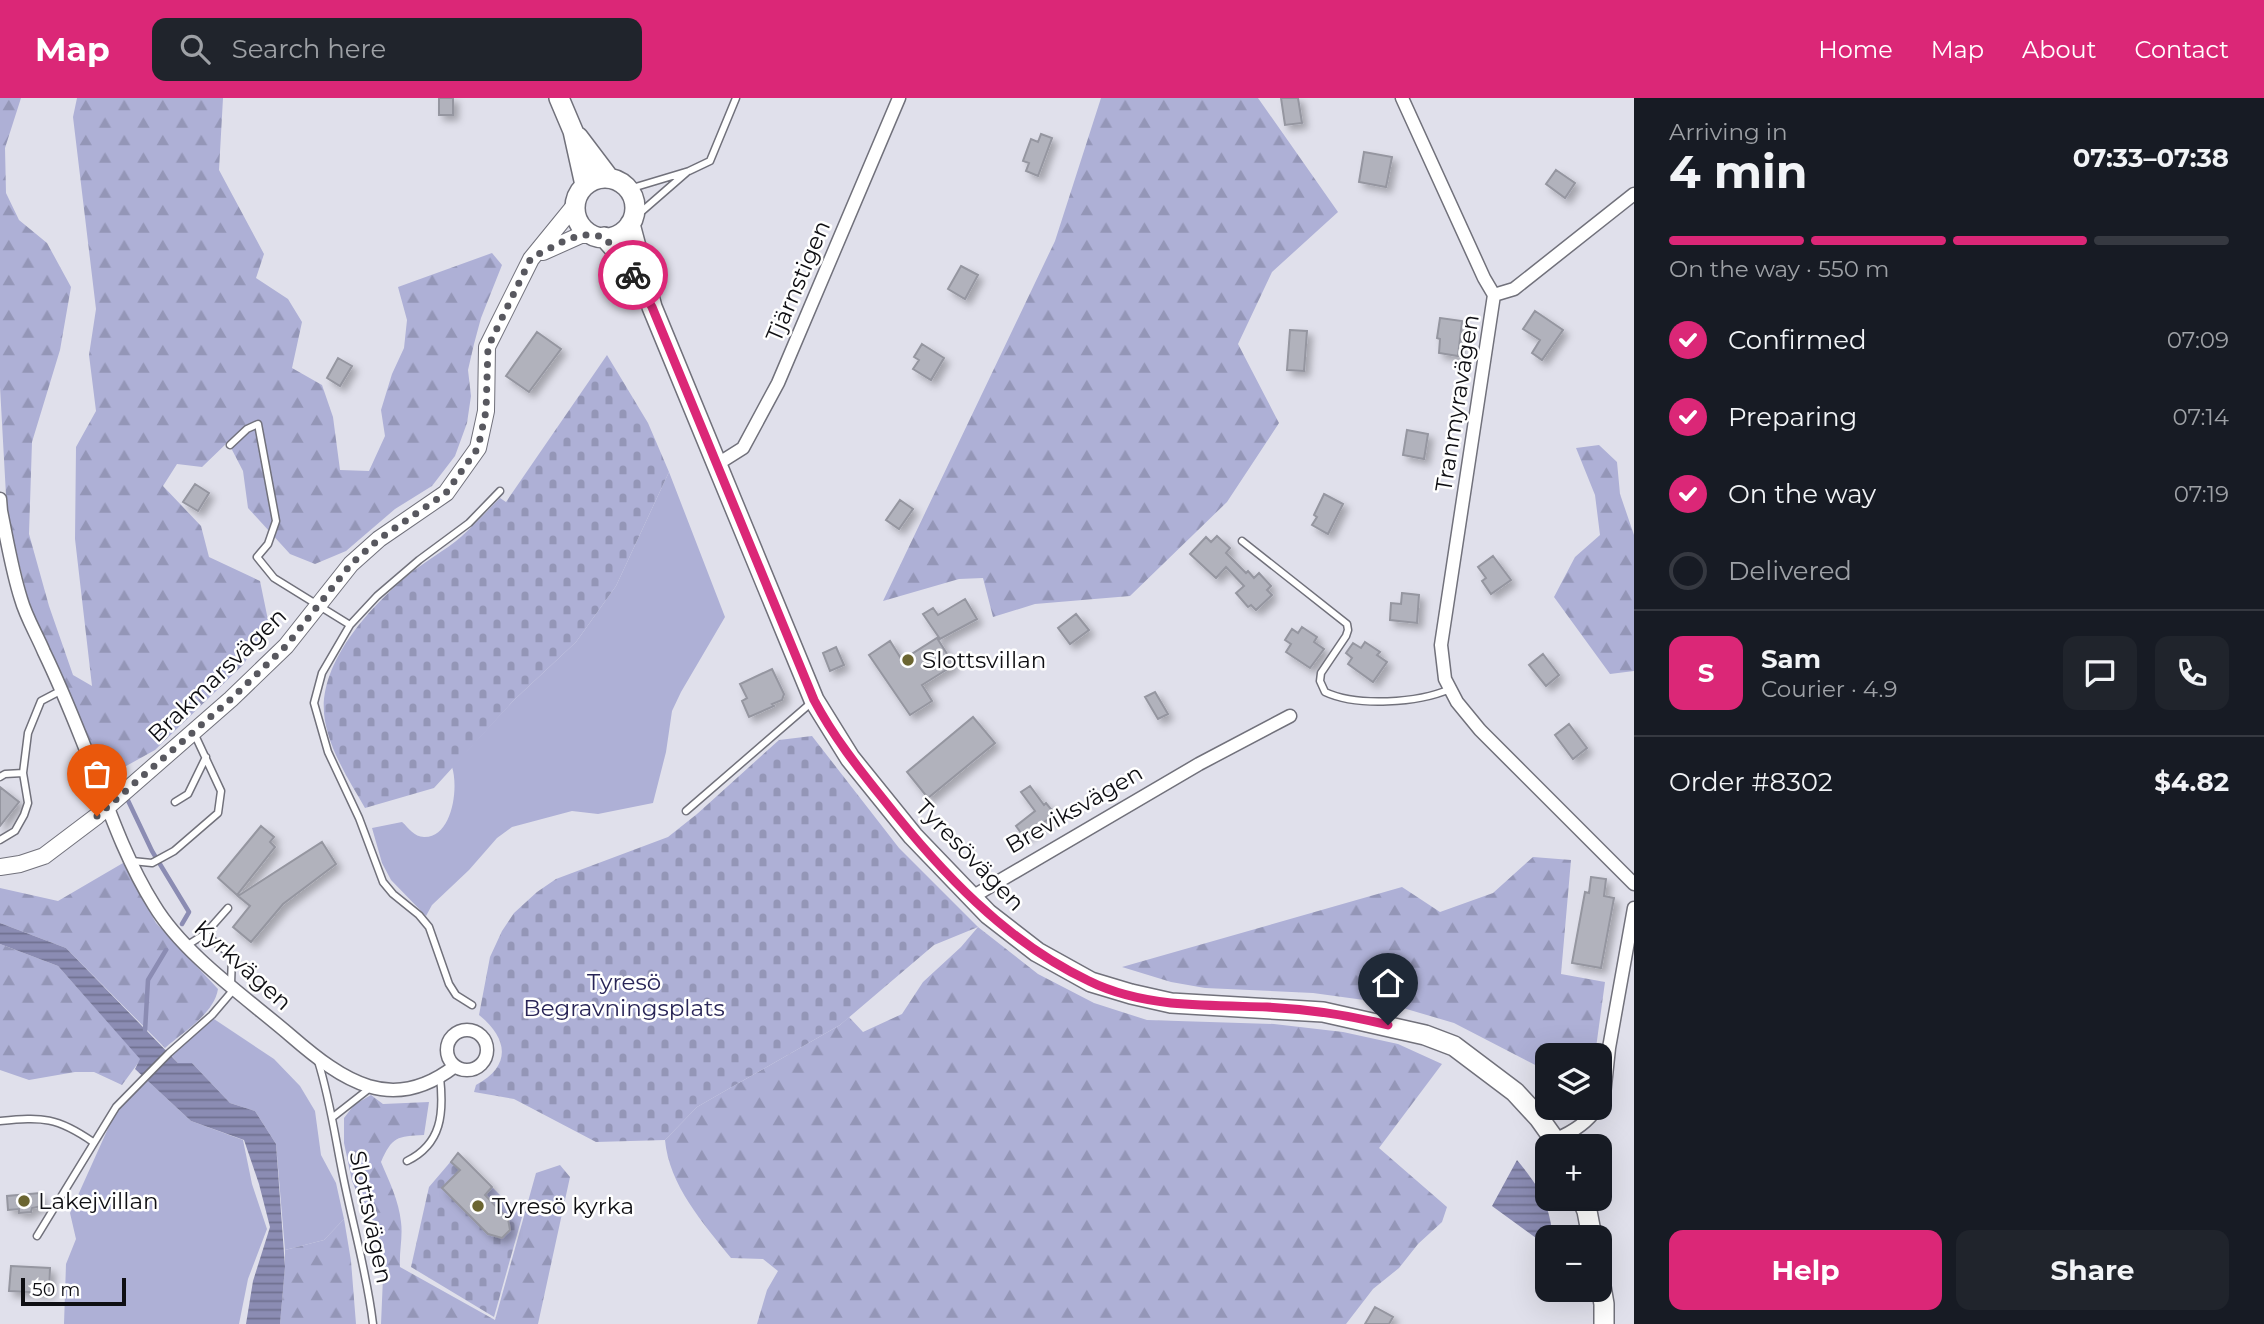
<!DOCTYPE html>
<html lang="en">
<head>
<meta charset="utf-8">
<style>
  :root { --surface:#171b24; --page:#20242c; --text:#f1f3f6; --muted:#9ea1a6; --line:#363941; --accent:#db2777 }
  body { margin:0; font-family:Montserrat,sans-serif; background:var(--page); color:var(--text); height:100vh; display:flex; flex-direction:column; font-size:26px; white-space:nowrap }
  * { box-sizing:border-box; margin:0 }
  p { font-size:23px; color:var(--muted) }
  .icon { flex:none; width:38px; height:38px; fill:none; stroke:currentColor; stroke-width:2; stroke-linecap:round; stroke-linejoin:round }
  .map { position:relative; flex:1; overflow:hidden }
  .side { display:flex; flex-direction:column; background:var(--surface); width:630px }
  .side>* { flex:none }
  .controls { position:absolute; left:1535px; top:945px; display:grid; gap:14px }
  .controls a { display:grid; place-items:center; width:77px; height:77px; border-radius:14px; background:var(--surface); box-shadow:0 7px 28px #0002; font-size:35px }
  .scale { position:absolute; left:21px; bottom:18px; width:105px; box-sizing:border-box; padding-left:7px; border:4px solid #0f0f13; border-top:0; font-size:19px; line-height:24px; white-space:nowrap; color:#0f0f13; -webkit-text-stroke:5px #fff; paint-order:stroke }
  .pin { position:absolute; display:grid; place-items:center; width:60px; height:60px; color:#fff; margin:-72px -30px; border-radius:50% 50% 50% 0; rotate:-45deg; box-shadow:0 0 7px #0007 }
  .pin .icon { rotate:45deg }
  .courier { position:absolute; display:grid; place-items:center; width:70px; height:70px; margin:-35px; border:5px solid #db2777; border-radius:50%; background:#fff; color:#222; box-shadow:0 2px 9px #0007 }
  .summary em { font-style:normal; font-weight:700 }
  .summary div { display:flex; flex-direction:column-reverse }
  .summary { display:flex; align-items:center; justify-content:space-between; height:119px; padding:0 35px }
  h1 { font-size:46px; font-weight:700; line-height:52px }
  .bar { display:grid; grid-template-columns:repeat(4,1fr); gap:10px 7px; align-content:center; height:84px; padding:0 35px }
  .bar i { height:9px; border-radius:5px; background:var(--line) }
  .bar .current { background:var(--accent) }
  .bar p { grid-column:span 4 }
  .line { display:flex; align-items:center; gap:18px; padding:0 35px; border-top:2px solid var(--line) }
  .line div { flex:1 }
  .round { display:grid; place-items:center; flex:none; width:74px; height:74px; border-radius:14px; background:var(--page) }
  ol { padding:0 35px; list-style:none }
  li { display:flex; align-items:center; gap:21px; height:77px }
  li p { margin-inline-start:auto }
  li .icon { padding:7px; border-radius:50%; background:var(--accent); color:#fff; stroke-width:4 }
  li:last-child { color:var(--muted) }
  li i { width:38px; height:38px; border:4px solid var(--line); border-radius:50% }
  .primary-button { display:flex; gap:14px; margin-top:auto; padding:14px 35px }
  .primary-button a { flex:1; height:80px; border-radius:14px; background:var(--accent); color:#fff; font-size:28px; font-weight:700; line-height:80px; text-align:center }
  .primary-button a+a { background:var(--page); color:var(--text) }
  header { display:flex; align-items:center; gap:42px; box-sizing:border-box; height:98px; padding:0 35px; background:var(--accent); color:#fff }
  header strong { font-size:33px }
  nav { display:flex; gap:38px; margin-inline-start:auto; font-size:24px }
  .search { width:490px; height:63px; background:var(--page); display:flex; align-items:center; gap:18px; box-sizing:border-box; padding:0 24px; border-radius:14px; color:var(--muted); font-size:26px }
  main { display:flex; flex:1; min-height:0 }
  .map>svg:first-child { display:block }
  .grass { fill:#aeb0d6 }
  .forest { fill:url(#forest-firs) }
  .cemetery { fill:url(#cemetery-stones) }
  .water { fill:url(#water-rules) }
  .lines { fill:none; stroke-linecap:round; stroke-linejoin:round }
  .stream { stroke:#8b8cb3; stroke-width:4.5 }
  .building { fill:#b1b2bc; stroke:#9596a0; stroke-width:2; filter:url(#shadow) }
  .service-casing { stroke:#71717b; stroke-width:9 }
  .minor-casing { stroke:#71717b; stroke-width:15 }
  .tertiary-casing { stroke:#71717b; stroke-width:18 }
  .secondary-casing { stroke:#71717b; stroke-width:22 }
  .service { stroke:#fff; stroke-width:6 }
  .minor { stroke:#fff; stroke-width:12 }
  .tertiary { stroke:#fff; stroke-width:16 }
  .secondary { stroke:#fff; stroke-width:19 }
  .done { stroke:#58585f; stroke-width:7; stroke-dasharray:0 12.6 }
  .route { stroke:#db2777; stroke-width:9 }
  .poi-dot { fill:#6b6531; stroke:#fff; stroke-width:2.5 }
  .labels { text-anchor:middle; stroke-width:5; stroke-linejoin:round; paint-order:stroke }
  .street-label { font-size:23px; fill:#0f0f13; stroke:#fff }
  .poi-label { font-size:23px; fill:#0f0f13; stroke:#fff; text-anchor:start }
  .park-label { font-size:23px; fill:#292557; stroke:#fff }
</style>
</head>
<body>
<header>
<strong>Map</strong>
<div class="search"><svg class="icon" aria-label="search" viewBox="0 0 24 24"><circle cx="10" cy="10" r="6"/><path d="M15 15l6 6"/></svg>Search here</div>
<nav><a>Home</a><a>Map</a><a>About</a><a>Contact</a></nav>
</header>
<main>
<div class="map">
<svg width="1634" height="1226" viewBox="0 0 1634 1226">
  <defs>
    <pattern id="forest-firs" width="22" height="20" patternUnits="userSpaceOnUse" patternTransform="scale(1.75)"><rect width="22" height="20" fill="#aeb0d6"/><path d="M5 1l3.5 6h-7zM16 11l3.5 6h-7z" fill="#9496b7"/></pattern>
    <pattern id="cemetery-stones" width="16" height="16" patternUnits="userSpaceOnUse" patternTransform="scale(1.75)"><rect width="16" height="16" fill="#aeb0d6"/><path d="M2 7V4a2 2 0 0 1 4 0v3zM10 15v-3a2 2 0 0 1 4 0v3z" fill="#9496b7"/></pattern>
    <pattern id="water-rules" width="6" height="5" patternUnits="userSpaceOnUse" patternTransform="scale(1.75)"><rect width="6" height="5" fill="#8b8cb3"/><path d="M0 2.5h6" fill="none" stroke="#707190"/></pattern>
    <filter id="shadow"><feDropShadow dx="5" dy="5" stdDeviation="3.5" flood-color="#0004"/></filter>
  </defs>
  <rect width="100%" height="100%" fill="#e0e0eb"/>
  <path class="grass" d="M669,374l56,145 -44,75 -9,19 -6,41 -13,51 -55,11 -26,-3 -60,16 -15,11 -28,32 -37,35 -6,11 -35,-36 -9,-17 -10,-35 30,-6c7,6 12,15 22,15 28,1 35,-49 28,-70l62,-67 62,-58 40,-56z
    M211,919l63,42 26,27 15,25 6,44 15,28 8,36 -20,21 -39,10 -9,-106 -21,-33 -25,-8 -38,-40h-14l-9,-10z
    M147,982l44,41 52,19 9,44 15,45 -19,50 -9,45h-175l2,-60 10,-25 -6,-26 49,-109z"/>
  <path class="forest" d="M0,0h21l-16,50 1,45 13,27 28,23 24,44 -11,63 -28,92 -3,92 20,72 24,69 19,11 -17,-147 1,-92 20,-36 -7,-56 7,-46 -23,-192 4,-19h146l-4,72 45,84 -8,24 32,21 14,23 -10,46 30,17 11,32 7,53 29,1 16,-35 -4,-26 11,-36 12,-26 3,-28 -9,-33 94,-34 10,12 -21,53 -7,26 -6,26 3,26 -4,27 -12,33 -23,30 -37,23 -49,42 -31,13 -25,-10 -42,-46 -5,-37 -15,-29 -26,25 -25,-3 -14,22 38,40 8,31 51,24 8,39 -24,44 -89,86 -45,25 -8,-4 -35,-84 -37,-79 -23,-95 -7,-126z
    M1101,0h157l80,114 -66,60 -34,72 41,79 -52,79 -97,94 -95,8 -42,13 -10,-39 -24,1 -76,22 172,-360z
    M1599,347l18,17 3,32 14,41v136l-24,3 -56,-77 21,-40 25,-22 -5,-40 -19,-47z
    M1533,759l38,3 -10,114 44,8 -10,73h-48v16l-93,-48 -68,-20 -73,-10 -108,-5 -34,-6 -49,-15 280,-80 38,25 53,-19z
    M123,765l33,60 62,66c-4,25 -35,43 -53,59l-99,-100 -66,-25v-35l58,13z
    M978,829l60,47 56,29 53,17 127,4 69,8 55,12 44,20 -63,84 68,59 -5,15 -24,22 -19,24 -26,21 -27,35h-589l10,-34 11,-19 -15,-12 -32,-1c-28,-35 -62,-73 -66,-118l32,-33 143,-82 9,-8 14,15 39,-18 21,-32 38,-35z
    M0,846l58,22 83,93 -19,26 -28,-13h-19l-46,8 -29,-10z
    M371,997l12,9 46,-2 -5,33c-27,1 -32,2 -43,27 8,19 18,39 20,60 2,15 -2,30 -1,45l95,53 41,-147 24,-8 10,12 -32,147h-157l3,-70 -32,-73 -8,-38v-25l10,-13z
    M344,1121l7,42 5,63h-76l5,-57v-17l39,-10z"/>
  <path class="cemetery" d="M607,257l41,68 21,49 -53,114 -40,56 -62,58 -80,88 -69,20c-16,-28 -34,-55 -40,-87 -10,-54 43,-112 81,-144 17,-15 39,-26 56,-41 13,-12 25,-25 38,-38l6,4z
    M812,638l87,112 79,79 -44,18 -94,80 -143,82 -32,33 -69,2 -82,-43 -40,-7 2,-7c36,-19 32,-47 3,-70l11,-58 12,-26 12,-18 23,-21 19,-13 112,-42 29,-23 82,-74z
    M458,1055l64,64 -28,100 -83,-50 18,-80z"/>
  <path class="water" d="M0,825l66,25 112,115h14l38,40 25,8 21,33 9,123 -5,57h-34l7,-43 17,-54 -11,-43 -15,-44 -53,-19 -56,-52 5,-10 -82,-93 -58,-22z
    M1517,1062c22,27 32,42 36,77h-6v9l-55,-40z"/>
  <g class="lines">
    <path class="stream" d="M104,652l48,101 37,61 -7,12
      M145,933l3,-51 18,-30"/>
  </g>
  <path class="building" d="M439,0h14v17h-14z
    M1281,0h17l4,25 -17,2z
    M1041,36l11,4 -14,38 -12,-5 3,-8 -6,-2 8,-22 7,3z
    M1364,54l28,5 -6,30 -27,-5z
    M1556,72l19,13 -10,15 -19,-14z
    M961,168l17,9 -13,24 -17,-10z
    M1535,213l28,19 -21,30 -10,-7 8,-13 -17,-11z
    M1440,220l22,3 -4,35 -19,-3 1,-14 -3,-1z
    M1290,232l17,1 -3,40 -17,-1z
    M537,234l24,17 -32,43 -23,-16z
    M922,246l22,14 -13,22 -18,-11 6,-9 -5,-3z
    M338,260l14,8 -12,20 -13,-8z
    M1407,332l21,4 -4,25 -21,-4z
    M195,386l14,9 -11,18 -15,-9z
    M1324,396l19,10 -15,30 -16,-9 5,-8 -3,-2z
    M900,402l13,9 -14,20 -13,-9z
    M1217,438l13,12 -4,5 20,20 2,-2 6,7 5,-5 12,13 -4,4 5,5 -16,15 -5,-5 -3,2 -12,-14 8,-7 -18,-19 -10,11 -26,-24 16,-17 5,5z
    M1493,458l18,24 -20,14 -9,-13 4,-3 -8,-11z
    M1402,495l17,2 -2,28 -27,-3 1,-17 10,1z
    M965,501l12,20 -37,20 -17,-25 10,-6 5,7z
    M1076,516l13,16 -19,14 -12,-16z
    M1302,529l15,10 -3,5 10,7 -14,19 -24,-16 5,-8 -6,-4 7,-11 6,4z
    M937,540l17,27 -32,20 10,16 -22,14 -41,-60 21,-14 12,19z
    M1365,544l15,10 -3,3 10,7 -14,20 -25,-18 4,-6 -6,-5 7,-10 8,5z
    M836,549l8,18 -14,6 -7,-18z
    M1543,556l16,21 -13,11 -17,-21z
    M772,571l12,25 -2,6 -10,4 2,2 -25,11 -7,-16 5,-3 -7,-14z
    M1155,594l13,22 -10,5 -13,-22z
    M973,619l22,26 -67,55 -21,-26z
    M1569,626l18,24 -14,11 -18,-24z
    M1030,688l14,19 2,-2 9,11 -31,23 -8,-11 19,-15 -14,-19z
    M0,689l19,15 -19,24z
    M261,728l13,11 -4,5 5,5 -38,48 -19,-17z
    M322,744l14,22 -53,40 -32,38 -18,-15 17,-21 -12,-10z
    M1591,779l15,2 -2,17 10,2 -13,70 -29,-5 13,-71 4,1z
    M458,1055l34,34 -7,8 23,24 2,11 -8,8 -14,-4 -46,-46 18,-18 -9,-8z
    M40,1095l2,13 -10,2 -1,4 -12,1v-4l-11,1 -1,-14z
    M11,1168l39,2 -1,25 -40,-2z
    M1375,1209l18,10 -4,7h-24z"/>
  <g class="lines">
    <g class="service-casing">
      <path id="service" d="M629,91l60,-18 21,-10 26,-63
        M633,121l54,-47
        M230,347l17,-16 11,-5 18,97 -8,23 -11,13 17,21 76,47
        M1242,443l105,83 1,6 -2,6 -25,37 -1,8 5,11c32,15 93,11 125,-3
        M0,679l5,-3 18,-1
        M175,704l13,-8 18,-37
        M686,713l126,-109
        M0,742l15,-9 9,-16 4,-12 -5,-30 5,-40 13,-32 21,-11
        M132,763l20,2 22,-12 44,-38 3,-22 -27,-58
        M205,836l23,-26
        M186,848l19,-12 27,22 -1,28
        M472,907l-16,-10 -7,-11 -20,-57 -10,-12 -26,-21 -10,-12 -24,-64 -31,-66 -14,-49 8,-30 28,-48 27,-29 42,-36 50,-37 31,-32
        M318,963c12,38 17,76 25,115 10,50 24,97 30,148
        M333,1019l37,-29
        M0,1023c43,-4 57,-4 93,21
        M407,1063c35,-17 37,-48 33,-84
        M37,1138l79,-129 53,-54 43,-38 23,-27"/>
    </g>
    <g class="minor-casing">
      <path id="minor" d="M1402,0l82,180 10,17 -53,350 4,34 12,23 23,28 154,154
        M1494,197l20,-6 120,-95
        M716,367l27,-17 35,-65 121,-285
        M0,401l1,12c6,29 11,60 20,88 5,18 16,36 23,53 14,29 26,58 38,88 22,55 40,114 72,165 30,50 93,93 137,131 52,45 101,79 164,30
        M972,799l227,-133 91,-48
        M447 952a20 20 0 1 1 40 0a20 20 0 1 1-40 0Z
        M1600,1005l4,-8 5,-47 25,-140
        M1556,1041c17,-7 31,-16 41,-31"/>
    </g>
    <g class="tertiary-casing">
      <path id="tertiary" d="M543,154l38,-17h12
        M0,769l20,-3 24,-8 53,-40 134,-117 55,-53 65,-82 28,-25 67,-46 32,-45 8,-37 1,-64 44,-88 44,-54"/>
    </g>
    <g class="secondary-casing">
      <path id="secondary" d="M559,0l14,33 12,54
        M578,39l31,41
        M575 110a30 30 0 1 1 60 0a30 30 0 1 1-60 0Z
        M630,126l22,83 162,393 36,58 63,78 75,78 49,38 54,30 40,12 40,9 152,9 102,23 29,11 61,46 24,26 20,28
        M604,139l18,20 18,31
        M1582,1101l5,12 5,26
        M1600,1183l4,23v20"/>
    </g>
    <use href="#service" class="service"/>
    <use href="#minor" class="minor"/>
    <use href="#tertiary" class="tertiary"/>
    <use href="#secondary" class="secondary"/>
  </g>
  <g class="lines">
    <path class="done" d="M97,718l134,-117 55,-53 65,-82 28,-25 67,-46 32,-45 8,-37 2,-64 43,-89 33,-17 17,-6h12l11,2 18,20 11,18"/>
    <path class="route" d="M633,177l19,32 162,393c19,36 44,68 70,100 56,71 122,142 205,181 24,12 56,19 82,22 32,3 64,3 96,4 41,2 81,8 121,18"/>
  </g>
  <g class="poi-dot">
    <circle cx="908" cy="562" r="7"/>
    <circle cx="24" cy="1103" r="7"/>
    <circle cx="478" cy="1108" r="7"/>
  </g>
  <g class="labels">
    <g class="street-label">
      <text transform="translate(798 183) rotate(-67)" y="8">Tjärnstigen</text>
      <text transform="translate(1457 305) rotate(-81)" y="8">Tranmyravägen</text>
      <text transform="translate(217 577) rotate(-44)" y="8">Brakmarsvägen</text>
      <text transform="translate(1074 711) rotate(-30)" y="8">Breviksvägen</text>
      <text transform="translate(970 757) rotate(46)" y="8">Tyresövägen</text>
      <text transform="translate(243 867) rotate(42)" y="8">Kyrkvägen</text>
      <text transform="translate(371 1119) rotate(78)" y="8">Slottsvägen</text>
    </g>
    <g class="poi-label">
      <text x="922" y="570">Slottsvillan</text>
      <text x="38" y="1111">Lakejvillan</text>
      <text x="492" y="1116">Tyresö kyrka</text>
    </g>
    <g class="park-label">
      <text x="624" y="892">Tyresö<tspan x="624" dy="26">Begravningsplats</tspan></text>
    </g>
  </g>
</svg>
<div class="controls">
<a><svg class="icon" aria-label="layers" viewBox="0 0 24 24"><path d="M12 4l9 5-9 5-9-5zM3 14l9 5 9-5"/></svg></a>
<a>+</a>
<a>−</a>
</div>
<div class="scale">50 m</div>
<div class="pin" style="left:97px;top:718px;background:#ea580c"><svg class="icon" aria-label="bag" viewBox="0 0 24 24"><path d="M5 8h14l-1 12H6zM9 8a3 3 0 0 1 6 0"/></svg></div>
<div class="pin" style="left:1388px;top:927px;background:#1f2937"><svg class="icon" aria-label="home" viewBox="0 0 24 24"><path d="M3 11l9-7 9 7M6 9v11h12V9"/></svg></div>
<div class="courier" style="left:633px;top:177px"><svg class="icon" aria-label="bike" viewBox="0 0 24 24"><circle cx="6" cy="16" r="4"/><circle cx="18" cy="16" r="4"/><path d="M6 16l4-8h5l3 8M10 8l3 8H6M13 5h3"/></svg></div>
</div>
<section class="side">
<div class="summary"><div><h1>4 min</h1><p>Arriving in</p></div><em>07:33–07:38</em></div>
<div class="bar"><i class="current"></i><i class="current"></i><i class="current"></i><i></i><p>On the way · 550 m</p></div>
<ol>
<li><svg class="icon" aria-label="check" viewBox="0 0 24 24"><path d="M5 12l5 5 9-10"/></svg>Confirmed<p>07:09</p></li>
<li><svg class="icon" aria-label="check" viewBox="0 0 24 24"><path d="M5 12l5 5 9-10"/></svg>Preparing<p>07:14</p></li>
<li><svg class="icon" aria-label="check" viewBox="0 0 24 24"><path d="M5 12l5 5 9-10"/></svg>On the way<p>07:19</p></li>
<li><i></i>Delivered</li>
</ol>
<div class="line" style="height:126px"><b class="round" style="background:var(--accent);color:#fff">S</b><div><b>Sam</b><p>Courier · 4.9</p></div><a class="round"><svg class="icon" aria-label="chat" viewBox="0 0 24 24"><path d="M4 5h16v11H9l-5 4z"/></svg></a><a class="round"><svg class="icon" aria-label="phone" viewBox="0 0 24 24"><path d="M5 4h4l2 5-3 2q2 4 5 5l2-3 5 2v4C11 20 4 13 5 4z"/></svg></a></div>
<div class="line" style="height:91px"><div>Order #8302</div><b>$4.82</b></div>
<div class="primary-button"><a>Help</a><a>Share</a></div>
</section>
</main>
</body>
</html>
